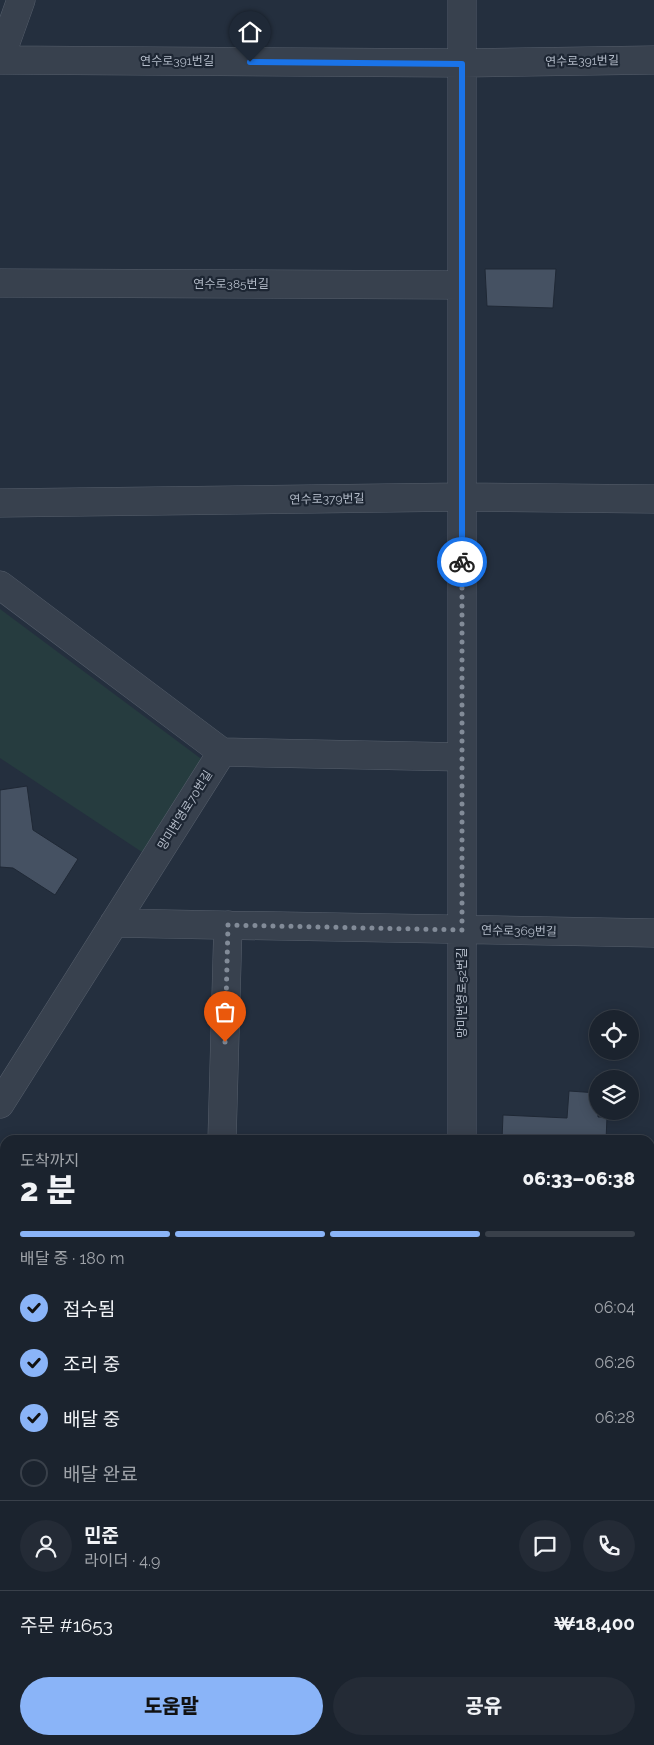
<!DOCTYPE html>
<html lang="ko">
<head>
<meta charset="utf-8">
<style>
  :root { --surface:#1b232e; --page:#242b36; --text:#f1f3f6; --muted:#a0a4aa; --line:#39404a; --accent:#8ab4f8 }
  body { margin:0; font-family:Raleway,"Noto Sans KR",sans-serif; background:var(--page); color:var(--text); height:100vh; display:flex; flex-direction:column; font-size:19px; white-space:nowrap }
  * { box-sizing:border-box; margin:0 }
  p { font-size:16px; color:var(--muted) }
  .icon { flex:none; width:28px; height:28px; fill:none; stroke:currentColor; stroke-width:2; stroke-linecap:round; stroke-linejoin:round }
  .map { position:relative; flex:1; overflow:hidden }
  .sheet { position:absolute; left:0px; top:1135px; width:655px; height:610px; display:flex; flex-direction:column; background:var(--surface); border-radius:15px 15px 0 0; box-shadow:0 2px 12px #0003,0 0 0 1px var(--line) }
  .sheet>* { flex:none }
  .controls { position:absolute; left:589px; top:1010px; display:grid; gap:10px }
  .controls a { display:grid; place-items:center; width:50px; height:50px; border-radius:50%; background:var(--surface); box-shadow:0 2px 12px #0003,0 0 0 1px var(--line); font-size:25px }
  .pin { position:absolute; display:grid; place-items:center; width:42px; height:42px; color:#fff; margin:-51px -21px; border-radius:50% 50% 50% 0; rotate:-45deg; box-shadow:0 0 5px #0007 }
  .pin .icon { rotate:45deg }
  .courier { position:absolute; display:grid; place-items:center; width:50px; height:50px; margin:-25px; border:4px solid #1a73e8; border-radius:50%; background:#fff; color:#222; box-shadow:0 1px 6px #0007 }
  .headline em { font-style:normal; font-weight:800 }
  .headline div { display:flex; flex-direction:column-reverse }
  .headline { display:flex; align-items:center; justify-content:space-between; height:85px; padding:0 20px }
  h1 { font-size:32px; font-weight:800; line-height:38px }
  .bar { display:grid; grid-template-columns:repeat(4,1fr); gap:8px 5px; align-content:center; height:60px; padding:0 20px }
  .bar i { height:6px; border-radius:4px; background:var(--line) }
  .bar .selected { background:var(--accent) }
  .bar p { grid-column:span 4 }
  .line { display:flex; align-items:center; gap:12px; padding:0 20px; border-top:1px solid var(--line) }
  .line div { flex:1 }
  .round { display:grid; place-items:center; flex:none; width:52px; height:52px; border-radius:26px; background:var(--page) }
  ol { padding:0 20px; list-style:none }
  li { display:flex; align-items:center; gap:15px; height:55px }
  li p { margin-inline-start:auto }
  li .icon { padding:5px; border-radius:50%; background:var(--accent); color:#111; stroke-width:4 }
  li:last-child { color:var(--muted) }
  li i { width:28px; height:28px; border:2px solid var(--line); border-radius:50% }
  .button { display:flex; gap:10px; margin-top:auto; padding:10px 20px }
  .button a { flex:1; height:58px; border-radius:30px; background:var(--accent); color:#111; font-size:20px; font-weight:800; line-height:58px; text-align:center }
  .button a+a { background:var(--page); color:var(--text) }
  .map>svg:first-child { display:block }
  .green { fill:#263c3f }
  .building { fill:#455162; stroke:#1f2835 }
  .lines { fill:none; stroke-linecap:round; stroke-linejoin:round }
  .minor-casing { stroke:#565f6c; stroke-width:29 }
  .major-casing { stroke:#414a57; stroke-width:29 }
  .highway-casing { stroke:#434c59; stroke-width:29 }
  .minor { stroke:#38414e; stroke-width:28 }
  .major { stroke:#56606e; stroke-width:28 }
  .highway { stroke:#746855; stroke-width:28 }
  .done { stroke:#828b98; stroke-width:5; stroke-dasharray:0 9 }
  .route { stroke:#1a73e8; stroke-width:6 }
  .labels { text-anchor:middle; stroke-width:4.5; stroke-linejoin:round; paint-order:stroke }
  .street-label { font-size:12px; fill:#b4bcc9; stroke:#1d2633 }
</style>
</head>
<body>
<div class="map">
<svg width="654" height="1745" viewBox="0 0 654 1745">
  <rect width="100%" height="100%" fill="#242f3e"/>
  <path class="green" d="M0,609l204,152 -59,93 -145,-96z"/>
  <path class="building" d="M485,269h71l-3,39 -66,-2z
    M27,786l6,44 45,29 -23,36 -42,-27 -13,-1v-77z
    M569,1091l29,2v24h9l-1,23h-104l1,-25 64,3z"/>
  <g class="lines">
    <g class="minor-casing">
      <path id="minor" d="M0,59l21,-59
        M0,60l462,3 192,-3
        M0,283l462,2
        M0,503l462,-6 192,2
        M0,585l222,167
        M222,752l240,5
        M114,923l540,10
        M0,1104l222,-352
        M222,1140l6,-215
        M462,1140v-1140
        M0,1219l5,1
        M650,1376l4,1
        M0,1560l5,2
        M0,1663l5,-1
        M383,1740l10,5
        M37,1745l16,-5
        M260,1745l3,-5"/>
    </g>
    <g class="major-casing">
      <path id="major" d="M650,1452l4,-10
        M650,1576l4,-4
        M650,1648l4,-1
        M527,1745l3,-5"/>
    </g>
    <g class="highway-casing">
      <path id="highway" d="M650,1493l4,-1
        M650,1536l4,-1
        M0,1686l5,-1
        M0,1729l5,-1"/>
    </g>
    <use href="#minor" class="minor"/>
    <use href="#major" class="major"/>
    <use href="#highway" class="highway"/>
  </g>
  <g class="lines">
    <path class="done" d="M225,1042l3,-117 234,5v-368"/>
    <path class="route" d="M250,62l212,2v498"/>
  </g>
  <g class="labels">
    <g class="street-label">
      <text x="177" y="65">연수로391번길</text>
      <text transform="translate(582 61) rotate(-1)" y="4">연수로391번길</text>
      <text x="231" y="288">연수로385번길</text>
      <text transform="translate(327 499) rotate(-1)" y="4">연수로379번길</text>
      <text transform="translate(185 810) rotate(-58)" y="4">망미번영로70번길</text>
      <text transform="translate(519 931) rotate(1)" y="4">연수로369번길</text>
      <text transform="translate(462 993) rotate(-90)" y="4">망미번영로52번길</text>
    </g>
  </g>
</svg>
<div class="controls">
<a><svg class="icon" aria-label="locate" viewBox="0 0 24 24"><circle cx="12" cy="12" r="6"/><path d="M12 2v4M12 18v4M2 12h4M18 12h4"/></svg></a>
<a><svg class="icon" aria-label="layers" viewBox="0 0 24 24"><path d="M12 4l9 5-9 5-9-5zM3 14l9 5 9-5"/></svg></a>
</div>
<div class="pin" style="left:225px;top:1042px;background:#ea580c"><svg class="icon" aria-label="bag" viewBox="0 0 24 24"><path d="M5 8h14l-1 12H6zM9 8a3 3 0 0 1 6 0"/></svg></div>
<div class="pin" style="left:250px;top:62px;background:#1f2937"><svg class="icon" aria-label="home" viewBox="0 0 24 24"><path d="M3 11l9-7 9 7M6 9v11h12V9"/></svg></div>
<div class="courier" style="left:462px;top:562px"><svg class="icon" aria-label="bike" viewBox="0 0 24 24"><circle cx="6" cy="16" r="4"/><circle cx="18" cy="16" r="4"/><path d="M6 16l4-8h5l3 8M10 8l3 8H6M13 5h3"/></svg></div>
<section class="sheet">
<div class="headline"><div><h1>2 분</h1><p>도착까지</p></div><em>06:33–06:38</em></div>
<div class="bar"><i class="selected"></i><i class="selected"></i><i class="selected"></i><i></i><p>배달 중 · 180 m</p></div>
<ol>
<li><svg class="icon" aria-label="check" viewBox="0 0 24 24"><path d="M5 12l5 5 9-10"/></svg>접수됨<p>06:04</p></li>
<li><svg class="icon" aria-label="check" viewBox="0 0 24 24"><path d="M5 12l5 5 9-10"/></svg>조리 중<p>06:26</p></li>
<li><svg class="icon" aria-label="check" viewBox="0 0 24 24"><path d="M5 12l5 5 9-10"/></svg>배달 중<p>06:28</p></li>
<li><i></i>배달 완료</li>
</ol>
<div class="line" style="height:90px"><a class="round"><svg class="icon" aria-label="person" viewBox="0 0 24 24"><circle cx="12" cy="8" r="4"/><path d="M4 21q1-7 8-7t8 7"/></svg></a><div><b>민준</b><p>라이더 · 4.9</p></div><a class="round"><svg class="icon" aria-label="chat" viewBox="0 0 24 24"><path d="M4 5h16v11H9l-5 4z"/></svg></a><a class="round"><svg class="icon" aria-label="phone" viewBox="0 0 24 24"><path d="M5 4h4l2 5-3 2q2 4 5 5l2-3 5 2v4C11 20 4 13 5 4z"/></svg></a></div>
<div class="line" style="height:65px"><div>주문 #1653</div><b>₩18,400</b></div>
<div class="button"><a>도움말</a><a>공유</a></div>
</section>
</div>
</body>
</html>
